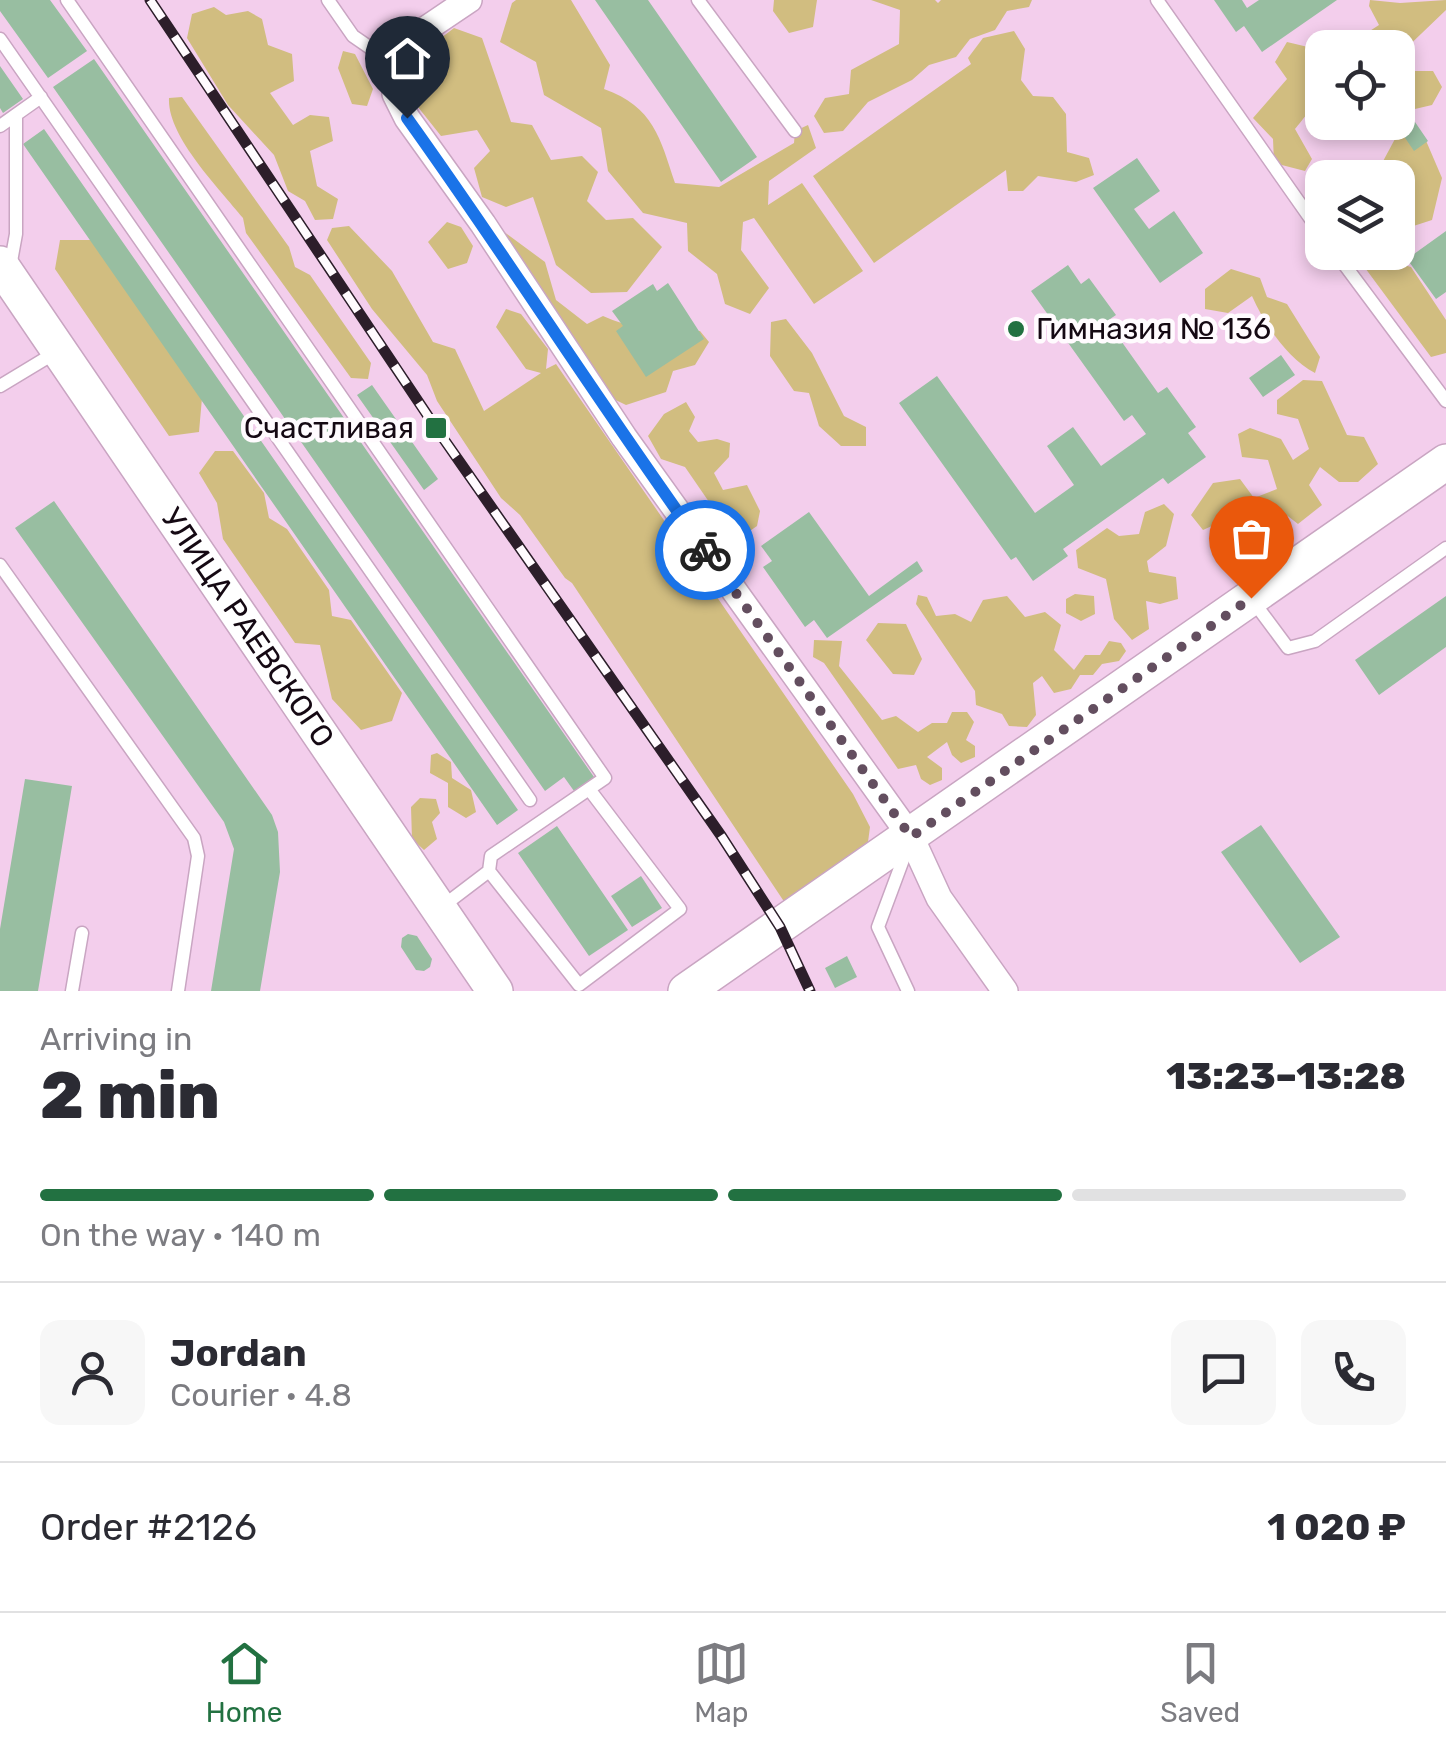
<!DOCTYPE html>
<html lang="en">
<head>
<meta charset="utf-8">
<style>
  :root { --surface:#fff; --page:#f7f7f7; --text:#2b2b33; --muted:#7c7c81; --line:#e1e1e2; --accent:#227141 }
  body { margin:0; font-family:Rubik,sans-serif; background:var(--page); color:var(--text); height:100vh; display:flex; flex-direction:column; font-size:38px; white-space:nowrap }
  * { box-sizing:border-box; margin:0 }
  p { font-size:32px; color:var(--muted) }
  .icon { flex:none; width:55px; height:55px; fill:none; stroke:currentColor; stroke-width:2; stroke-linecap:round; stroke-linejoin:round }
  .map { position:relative; height:991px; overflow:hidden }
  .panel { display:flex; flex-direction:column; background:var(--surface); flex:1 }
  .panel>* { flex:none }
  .tools { position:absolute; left:1305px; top:30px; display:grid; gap:20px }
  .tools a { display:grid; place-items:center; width:110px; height:110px; border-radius:20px; background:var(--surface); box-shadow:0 5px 15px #0003; font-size:50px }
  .pin { position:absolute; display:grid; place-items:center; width:85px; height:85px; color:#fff; margin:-102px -42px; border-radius:50% 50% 50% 0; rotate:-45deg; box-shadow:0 0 10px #0007 }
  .pin .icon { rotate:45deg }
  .courier { position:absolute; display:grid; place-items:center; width:100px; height:100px; margin:-50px; border:8px solid #1a73e8; border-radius:50%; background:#fff; color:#222; box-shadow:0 2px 12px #0007 }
  .headline em { font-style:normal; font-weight:800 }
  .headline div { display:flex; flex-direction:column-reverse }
  .headline { display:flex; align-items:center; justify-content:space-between; height:170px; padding:0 40px }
  h1 { font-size:65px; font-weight:800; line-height:75px }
  .bar { display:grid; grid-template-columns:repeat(4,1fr); gap:15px 10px; align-content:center; height:120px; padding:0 40px }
  .bar i { height:12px; border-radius:8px; background:var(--line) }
  .bar .on { background:var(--accent) }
  .bar p { grid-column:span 4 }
  .line { display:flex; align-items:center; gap:25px; padding:0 40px; border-top:2px solid var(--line) }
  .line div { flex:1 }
  .round { display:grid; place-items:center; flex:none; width:105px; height:105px; border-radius:20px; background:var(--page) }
  .tabs { display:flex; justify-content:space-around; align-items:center; height:140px; border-top:2px solid var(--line); background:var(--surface); font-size:28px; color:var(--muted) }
  .tabs a { display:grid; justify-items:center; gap:5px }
  .tabs .on { color:var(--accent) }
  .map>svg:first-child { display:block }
  .green { fill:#d1bd80 }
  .building { fill:#98bea1 }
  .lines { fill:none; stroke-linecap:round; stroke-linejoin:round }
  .lane-casing { stroke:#c9a5c2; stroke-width:15 }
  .street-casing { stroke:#c9a5c2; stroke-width:28 }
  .secondary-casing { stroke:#c9a5c2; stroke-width:38 }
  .lane { stroke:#fff; stroke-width:12 }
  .street { stroke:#fff; stroke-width:25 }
  .secondary { stroke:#fff; stroke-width:35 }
  .rail-casing { stroke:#2c1e2a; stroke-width:11 }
  .rail { stroke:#fffbfe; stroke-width:8; stroke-dasharray:22; stroke-linecap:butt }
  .done { stroke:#634e5f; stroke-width:10; stroke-dasharray:0 18 }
  .route { stroke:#1a73e8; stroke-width:12 }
  .poi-dot { fill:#227141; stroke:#fffbfe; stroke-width:4 }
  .labels { text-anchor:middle; stroke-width:9; stroke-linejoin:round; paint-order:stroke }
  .poi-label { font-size:30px; fill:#150913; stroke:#fffbfe; text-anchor:start }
  .street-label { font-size:30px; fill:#150913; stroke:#fffbfe }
</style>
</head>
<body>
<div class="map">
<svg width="1446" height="991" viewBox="0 0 1446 991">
  <rect width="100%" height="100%" fill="#f3ceec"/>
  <path class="green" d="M516,0h55l39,65 -6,24c50,18 56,49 71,94l44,4 75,-44 1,-12 13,-6 8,23 -47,33 -1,24 34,-22 61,88 -49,33 -60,-86 -11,4 -2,28 28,38 -19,26 -25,-10 -8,-30 -29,-23 -1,-28 -44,-10 -35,-42 -7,-43 -57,-33 -8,-33 -36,-20 12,-39z
    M774,0h43l-4,27 -24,6 -16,-22z
    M871,0h64l3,3 3,-3h91l-3,7 -22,4 -12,19 -25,9 -14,18 -27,8 -17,15 -44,22 -25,29 -19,2 -10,-17 11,-18 24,-4 2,-24 48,-26 1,-34z
    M1370,0l30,3 46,-3v10l-48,46v-8l-53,-1 34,-22 -10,-19z
    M214,7l12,8 22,-4 14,8 6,26 24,9 2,27 -24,12 23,32 17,-10 19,2 4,24 -23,10 7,35 21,13 -5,20 -18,1 -10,-19 -17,-10 -14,-36 -46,-50 -41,-67 5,-24z
    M454,28l28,10 29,84 21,3 19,35 31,-4 16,16 -11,29 19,19 27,-2 29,29 -35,45 -36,1 -35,-28 -23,-68 -27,10 -24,-10 -8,-29 16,-17 -13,-21 -36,6 -27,-34 10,-51z
    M1014,31l11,18 -4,31 12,16 20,1 13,17 1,38 22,6 5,17 -18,7 -38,-6 -15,15h-15l-2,-21 -132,93 -61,-87 158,-112 -3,-6 15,-20z
    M1287,42l21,5c18,43 17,46 -13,82l17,30 -7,12 -31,-8 -1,-24 -20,-21 34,-39 -12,-17z
    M343,51l12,3 18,35 -6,17 -15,-2 -14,-36z
    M1412,71h21l9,16 -10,18 -34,8v-31z
    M182,97l107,150 6,20 15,8 61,88 -3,16 -17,-1 -105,-145 -3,-15c-24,-30 -76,-82 -74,-120z
    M1424,136l18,42 -10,42 -34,11v-53h-76v17l-3,-7 1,-13 20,1 41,-11 15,-28z
    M447,222l14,5 12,19 -6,17 -19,6 -20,-27z
    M349,226l43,45 41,71 22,7 29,62 57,-38 -15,-4 -30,-42 10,-18 15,5 27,35 -2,20 10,-5 297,430 17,33 -2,15 -83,61 -213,-320 -7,-5 -45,-63 -19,-17 -64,-97 -10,-26 -55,-66 -45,-69 5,-12z
    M496,226l49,36 11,38 31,24 16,-8c31,14 64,17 97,15l9,11 -14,23 -22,6 -7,21 -40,13 -27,-13z
    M60,240h34l108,158 -3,34 -30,4 -114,-167z
    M1354,253h34l-2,7 25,7 35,53v33l-15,4z
    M1231,269l29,9 7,19 20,7 33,53 -5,16c-28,-15 -50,-48 -63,-77l-24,17 -23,-4v-20z
    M786,319l26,34 32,63 22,11v19h-25l-22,-20 -10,-33 -15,-2 -24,-35 1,-34z
    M1303,380l19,1 25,54 17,2 14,27 -20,18h-19l-19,-15 -11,18 13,20 -24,19 -23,-18 -23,19 -29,-4 -20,9 -12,-15 22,-32 27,-4 14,19 23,-9 -9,-29 -26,-3 -4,-23 12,-6 31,11 12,21 16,-11 -11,-30 -21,-5v-14z
    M686,402l9,15 -6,14 9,11 19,-3 13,4 -1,14 -15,16 9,17 24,-5 13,26 -3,15 -13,9 -15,-4 -44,-64 -24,-8 -13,-23 16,-22z
    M215,451h18l31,42 5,25 18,11 42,61 3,26 19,4 51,73 -10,28 -31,9 -29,-31 -12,-54 -25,-2 -72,-104 -6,-36 -18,-30z
    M1164,504l10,10 -8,32 -19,15 2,11 27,5 2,22 -18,5 -14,-3 3,28 -17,11 -18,-21 -8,-40 -28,-11 -2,-18 31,-22 12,8 20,-2 6,-22z
    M1075,594l19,2 1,18 -14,7 -15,-8v-14z
    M918,595l9,2 9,19 19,-2 16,8 12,-22 24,-4 18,21 20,-5 16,13 -7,25 20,20 11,-15h15l9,-14 12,2 5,8 -7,10 -17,3 -9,11h-13l-9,14 -17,4 -12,-17 -9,7 3,32 -9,12 -18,-1 -7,-12 -26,-9 -1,-14 -59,-87z
    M878,623l28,1 16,35 -8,16 -21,-1 -27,-34z
    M814,640l28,1 -3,25 43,54 14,-4 22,16 14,-9h15l5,-11h15l7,10 -8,18 9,6v11l-14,6 -9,-8 -5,-13 -20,15 15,11v12l-12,5 -9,-6 -5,-14 -18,4 -74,-106 -11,-6z
    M437,753l14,9 1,16 19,12 5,22 -10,6 -18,-11v-24l-18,-10 1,-18z
    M420,798l16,1 4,14 -8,9 5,17 -13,11 -12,-11 -1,-32z"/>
  <path class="building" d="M0,0h50l37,51 -39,27 -48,-67z
    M595,0h53l109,157 -36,25z
    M1214,0h28l5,8 12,-8h78l-75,52 -18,-26 -8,6z
    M94,59l500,718 -20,14 -10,-14 -19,14 -492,-704z
    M0,66l23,33 -20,14 -3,-5z
    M1415,122l13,19 -14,10 -13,-19z
    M44,129l474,681 -21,15 -474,-681z
    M1137,158l23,33 -26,18 15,20 25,-18 29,42 -43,30 -67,-95z
    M1446,231v61l-10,7 -29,-40z
    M1068,265l13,19 8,-6 27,37 -9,6 51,72 9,-6 29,40 -8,6 18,24 -38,27 -5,-6 -100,71 5,7 -35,25 -17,-24 -5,3 -112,-157 38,-27 98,137 39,-28 -27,-39 26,-19 28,39 45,-32 -14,-19 -8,6 -93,-130z
    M668,283l36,56 -58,38 -30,-46 7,-5 -11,-15 41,-27 4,7z
    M1281,355l14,20 -32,22 -14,-19z
    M372,385l66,94 -14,11 -67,-95z
    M54,501l218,314 6,17 2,40 -20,119h-49l23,-142 -10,-27 -209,-294z
    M809,512l60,84 48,-35 6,10 -96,67 -13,-18 -9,7 -42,-60 9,-6 -11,-15z
    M1446,596v51l-67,48 -24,-35z
    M25,779l47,7 -34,205h-38v-62z
    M1261,825l79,112 -40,26 -79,-111z
    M557,826l71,104 -39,26 -71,-103z
    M641,876l21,32 -30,19 -21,-31z
    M408,934l9,2 15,23 -2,8 -6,4 -8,-1 -15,-23 1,-9z
    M847,956l10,21 -22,11 -10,-20z"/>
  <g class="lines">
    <g class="lane-casing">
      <path id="lane" d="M67,0l538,778 -114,78 -2,15
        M328,0l25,36 45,31
        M698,0l97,131
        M1157,0l165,235
        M0,39l530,761
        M0,126l41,-29
        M1335,252l111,149
        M10,267l6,-33v-119
        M0,386l58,-35
        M0,565l194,273 4,18 -20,135
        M1253,601l35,47 27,-7 131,-93
        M907,849l-29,78 30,64
        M443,906l46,-35 90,114 101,-76 -91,-120
        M72,991l10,-58"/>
    </g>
    <g class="street-casing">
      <path id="street" d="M469,0l-58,39 -13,28 -3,27 12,24 76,106 141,213 287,400 28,61 66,93"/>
    </g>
    <g class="secondary-casing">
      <g id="secondary">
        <path id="s1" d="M0,264l495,727"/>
        <path d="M686,991l760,-529"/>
      </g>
    </g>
    <use href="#lane" class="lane"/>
    <use href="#street" class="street"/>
    <use href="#secondary" class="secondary"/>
    <g class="rail-casing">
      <path id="rail" d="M150,0l286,428 286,409 58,90 30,64"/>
    </g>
    <use href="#rail" class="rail"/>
  </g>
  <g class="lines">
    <path class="done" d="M705,550l206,287 340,-239"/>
    <path class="route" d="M407,118c102,142 195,290 298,432"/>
  </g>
  <g class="poi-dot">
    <circle cx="1016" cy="329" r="10"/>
    <rect x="424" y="416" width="24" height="24" rx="5"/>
  </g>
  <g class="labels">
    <g class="poi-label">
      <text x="1036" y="339">Гимназия № 136</text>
      <text x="414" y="438" text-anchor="end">Счастливая</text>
    </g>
    <g class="street-label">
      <text dy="10" stroke="none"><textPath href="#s1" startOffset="440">УЛИЦА РАЕВСКОГО</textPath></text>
    </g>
  </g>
</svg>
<div class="tools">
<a><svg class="icon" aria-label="locate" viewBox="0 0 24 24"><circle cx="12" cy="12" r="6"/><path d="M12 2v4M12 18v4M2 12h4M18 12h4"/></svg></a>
<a><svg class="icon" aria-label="layers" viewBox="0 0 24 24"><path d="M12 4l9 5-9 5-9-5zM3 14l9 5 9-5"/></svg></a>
</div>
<div class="pin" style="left:1251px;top:598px;background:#ea580c"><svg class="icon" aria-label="bag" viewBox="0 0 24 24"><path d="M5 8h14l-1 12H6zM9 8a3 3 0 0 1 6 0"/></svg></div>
<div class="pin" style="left:407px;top:118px;background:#1f2937"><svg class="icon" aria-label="home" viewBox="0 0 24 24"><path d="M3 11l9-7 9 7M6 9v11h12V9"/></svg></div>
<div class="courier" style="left:705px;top:550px"><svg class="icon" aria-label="bike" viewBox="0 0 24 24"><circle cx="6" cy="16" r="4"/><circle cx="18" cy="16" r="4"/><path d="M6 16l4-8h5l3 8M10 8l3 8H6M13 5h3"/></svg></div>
</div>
<section class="panel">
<div class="headline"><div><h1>2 min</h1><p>Arriving in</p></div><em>13:23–13:28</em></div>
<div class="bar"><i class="on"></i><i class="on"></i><i class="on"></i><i></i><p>On the way · 140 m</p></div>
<div class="line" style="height:180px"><a class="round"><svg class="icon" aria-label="person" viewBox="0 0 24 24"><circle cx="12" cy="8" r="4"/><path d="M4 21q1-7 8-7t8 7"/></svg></a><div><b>Jordan</b><p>Courier · 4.8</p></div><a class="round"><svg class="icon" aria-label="chat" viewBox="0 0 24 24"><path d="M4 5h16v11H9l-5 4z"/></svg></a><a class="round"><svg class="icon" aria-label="phone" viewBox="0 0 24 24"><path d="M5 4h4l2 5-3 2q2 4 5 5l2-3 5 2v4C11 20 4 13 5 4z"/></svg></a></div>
<div class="line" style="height:130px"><div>Order #2126</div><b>1 020 ₽</b></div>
</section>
<nav class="tabs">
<a class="on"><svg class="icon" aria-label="home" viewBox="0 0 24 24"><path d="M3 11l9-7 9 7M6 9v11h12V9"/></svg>Home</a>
<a><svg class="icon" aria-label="map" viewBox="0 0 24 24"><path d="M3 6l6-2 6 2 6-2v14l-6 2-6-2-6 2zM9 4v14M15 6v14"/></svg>Map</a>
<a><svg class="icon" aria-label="saved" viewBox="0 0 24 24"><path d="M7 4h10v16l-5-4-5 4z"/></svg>Saved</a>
</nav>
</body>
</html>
